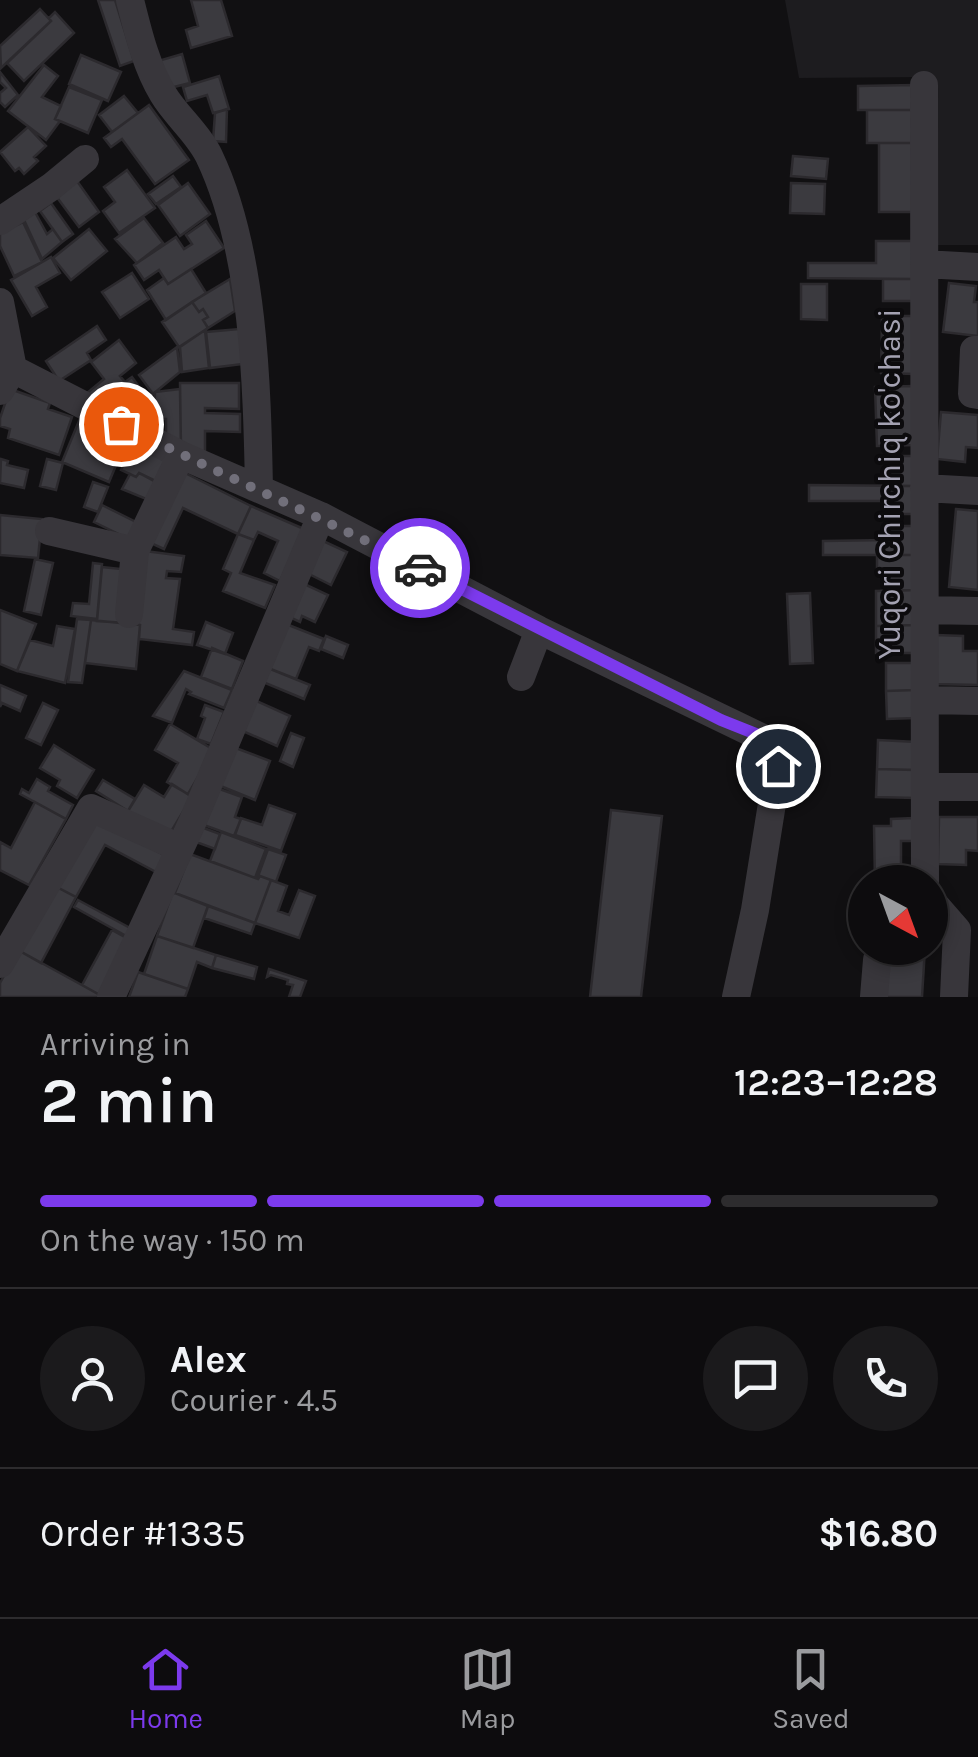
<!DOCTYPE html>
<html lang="en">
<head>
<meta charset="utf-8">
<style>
  :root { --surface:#0d0c0e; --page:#1b1a1c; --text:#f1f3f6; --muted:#9a9b9e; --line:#2d2c2e; --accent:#7c3aed }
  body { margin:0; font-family:Karla,sans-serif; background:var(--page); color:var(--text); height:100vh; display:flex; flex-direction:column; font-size:38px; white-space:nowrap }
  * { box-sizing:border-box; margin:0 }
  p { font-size:32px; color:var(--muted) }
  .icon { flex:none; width:55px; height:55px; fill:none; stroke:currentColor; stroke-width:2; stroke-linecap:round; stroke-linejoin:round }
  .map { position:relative; height:997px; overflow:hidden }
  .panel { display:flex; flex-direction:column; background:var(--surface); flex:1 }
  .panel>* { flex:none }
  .needle { width:65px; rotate:139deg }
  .tools { position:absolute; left:848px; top:865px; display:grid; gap:20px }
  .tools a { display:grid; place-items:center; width:100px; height:100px; border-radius:50%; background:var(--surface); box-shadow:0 5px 15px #0003,0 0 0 2px var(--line); font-size:50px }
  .pin { position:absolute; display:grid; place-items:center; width:85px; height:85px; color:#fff; margin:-42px; border:5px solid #fff; border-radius:50%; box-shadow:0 2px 10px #0007 }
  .courier { position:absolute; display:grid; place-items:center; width:100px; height:100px; margin:-50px; border:8px solid #7c3aed; border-radius:50%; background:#fff; color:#222; box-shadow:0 2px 12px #0007 }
  .summary em { font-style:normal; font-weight:600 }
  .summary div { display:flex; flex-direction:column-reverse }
  .summary { display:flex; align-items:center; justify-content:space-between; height:170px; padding:0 40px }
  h1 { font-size:65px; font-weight:600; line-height:75px }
  .bar { display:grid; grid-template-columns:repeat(4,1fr); gap:15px 10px; align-content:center; height:120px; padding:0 40px }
  .bar i { height:12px; border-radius:8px; background:var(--line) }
  .bar .active { background:var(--accent) }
  .bar p { grid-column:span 4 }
  .line { display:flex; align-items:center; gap:25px; padding:0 40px; border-top:2px solid var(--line) }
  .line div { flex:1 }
  .round { display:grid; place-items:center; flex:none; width:105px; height:105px; border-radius:52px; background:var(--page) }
  .tab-bar { display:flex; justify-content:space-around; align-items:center; height:140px; border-top:2px solid var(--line); background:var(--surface); font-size:28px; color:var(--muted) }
  .tab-bar a { display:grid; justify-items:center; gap:5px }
  .tab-bar .active { color:var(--accent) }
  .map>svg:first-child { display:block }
  .built { fill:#1d1c1f }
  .building { fill:#3b3a3f; stroke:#2c2a2e; stroke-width:2.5 }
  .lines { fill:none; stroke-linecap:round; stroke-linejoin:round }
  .minor { stroke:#38363b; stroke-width:28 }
  .done { stroke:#716f7a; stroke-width:10; stroke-dasharray:0 18 }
  .route { stroke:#7c3aed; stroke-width:12 }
  .labels { text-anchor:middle; stroke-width:8; stroke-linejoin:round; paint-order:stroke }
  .street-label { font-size:32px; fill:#a4a2b2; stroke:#0c0b0d }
</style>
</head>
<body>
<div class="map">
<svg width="978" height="997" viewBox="0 0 978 997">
  <rect width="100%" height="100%" fill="#111012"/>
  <path class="built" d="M785,0h193v245h-41l-10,-168 -128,1z"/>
  <path class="building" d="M98,0h17l19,61 -14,5z
    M191,0h30l11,36 -41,12 -5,-18 12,-4z
    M40,9l11,12 -50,47 -1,-22z
    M55,12l19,21 -50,48 -17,-18 44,-42 -2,-3z
    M182,54l8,29 -24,6 -8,-28z
    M81,55l40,17 -13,29 -39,-17z
    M44,65l14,11 -16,21 19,9 -6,13 5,2 -14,19 -38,-29z
    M0,72l18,23 -13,12 -5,-5v-9l6,-5 -6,-6z
    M219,76l10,33 -16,4 -6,-18 -20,6 -4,-14z
    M914,85v25h-56v-24z
    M69,87l33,13 -14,33 -33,-14z
    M124,96l14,17 -26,19 -13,-17z
    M149,105l40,55 -34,24 -33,-45 -11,8 -7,-9z
    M227,109l-1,33 -13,-1 2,-28z
    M867,110h47v33h-47z
    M28,127l18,19 -12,11 4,4 -14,13 -5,-6 -4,3 -15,-19z
    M879,143h35v69h-35z
    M793,156l35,3 -2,20 -35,-3z
    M127,170l28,38 -36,25 -16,-22 12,-9 -11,-15z
    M173,176l8,11 -25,17 -8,-10z
    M77,181l22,31 -20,15 -23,-31z
    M188,183l22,31 -30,22 -22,-31z
    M791,183l34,1 -1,30 -34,-1z
    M51,203l22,31 -11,8 -22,-31z
    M35,212l12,22 6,-5 9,13 -20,17 -18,-39z
    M144,218l19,25 -26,20 -22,-24z
    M206,221l18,27 -56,36 -9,-14 -15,10 -10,-15 42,-28 8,12 8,-5 -6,-9z
    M23,222l19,40 -28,14 -14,-30v-13z
    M89,229l18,22 -36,29 -18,-22z
    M876,241h39l-1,38 -106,-1v-15h68z
    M51,257l9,16 -24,14 11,20 -15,9 -21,-36z
    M191,269l15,24 -40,27 -19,-30 17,-12 4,6z
    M132,273l17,26 -29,19 -18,-26z
    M230,279l5,32 -27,17 -5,-8 5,-3 -5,-8 -4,3 -7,-10z
    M883,279h31v22h-31z
    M949,283l27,3 -2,16h4v34l-35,-4z
    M801,284h26v36l-26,-1z
    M192,302l7,10 4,-3 5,8 -5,3 5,8 -29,19 -17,-25z
    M882,316h32v58l-33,-1z
    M97,326l9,14 -19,13 4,7 -32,21 -13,-20z
    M239,329l4,35 -33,4 -4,-36z
    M205,330l4,38 -27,4 -2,-25z
    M119,340l17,23 -16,13 5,6 7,-5 13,18 -30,23 -28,-25 17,-14 -13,-17z
    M177,347l3,25 -27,22 -14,-19z
    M180,383h59v26l-34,-1v5l35,1v18l-35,-1v23l-24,-4z
    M913,386l2,59 -38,1 -2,-59z
    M10,389l40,14 -2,6 24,8 -13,38 -51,-17 2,-9 -10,-3v-8z
    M180,389l1,61 -15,-8v-23h-12l1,-27z
    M941,412l37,3v33l-12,-1 -1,15 -28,-3z
    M81,416l47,21 -19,45 -47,-20z
    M135,442l33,16 -12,24 -17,-9 -3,4 -15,-7z
    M890,456h26v30h-26z
    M1,459l7,2 -1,4 21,5 -4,18 -24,-5z
    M47,459l16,4 -7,27 -16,-4z
    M139,473l21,10 -9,18 -29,-12 8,-15 6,3z
    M185,473l66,33 -13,28 -55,-26 -19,41 -18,-8z
    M93,482l15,5 -10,25 -14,-5z
    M809,485l107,1v28h-30v-13h-77z
    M102,505l42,21 -9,16 -41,-20z
    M251,506l53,23 -24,52 -16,-8 14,-32 -20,-9 -4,8 -16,-6z
    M956,509l22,2v79l-29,-3z
    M0,515l42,4 -4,39 -38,-3z
    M888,526h28v29h-93v-14l65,-1z
    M238,534l16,6 -14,33 35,12 -10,23 -42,-17 8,-18 -8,-4z
    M321,540l26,12 -16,33 -26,-13z
    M145,551l39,5 -3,16 -14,-1 -1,7 14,1 -7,50 21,3 -2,13 -53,-6 1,-14 -4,-1z
    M877,555h39v35l-28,1v-19h-11z
    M35,559l18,4 -12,52 -17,-4z
    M93,563l9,1 -5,55 -26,-3 2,-13 16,1z
    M102,567l29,3 -5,53 -29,-2z
    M300,582l28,13 -13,27 -13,-6 -2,6 -15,-7z
    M916,590v35l-40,1v-35z
    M810,593l3,70 -23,1 -3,-70z
    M0,610l36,14 -19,47 -17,-7z
    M77,619l14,1 -9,63 -14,-1z
    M91,620l49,5 -4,44 -51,-6z
    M206,622l27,11 -8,21 -28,-9z
    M281,622l43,17 -5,12 -10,-4 -13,32 -33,-13z
    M916,625v28h-40v-27z
    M57,626l18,3 -10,54 -48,-12 13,-31 23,6z
    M936,635l27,1v15h15v34l-44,-1z
    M326,636l22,9 -5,13 -22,-9z
    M212,648l31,13 -11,28 -31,-12z
    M886,663h29v27l-29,1z
    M263,666l47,19 -6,14 -46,-19z
    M184,671l48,19 -8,18 -35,-14 2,-2 -5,-3 -14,34 -19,-7z
    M0,685l26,11 -6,15 -18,-8 -2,4z
    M915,690v28l-28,1 -1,-28z
    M252,699l38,17 -13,30 -39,-17z
    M43,703l15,7 -17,35 -15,-7z
    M205,705l19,7 -13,32 -14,-5 8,-21 -4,-2z
    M170,724l44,26 -26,44 -21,-12 11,-19 -23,-13z
    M291,733l13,5 -11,29 -13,-6z
    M878,740l39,2 -1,28 -39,-1z
    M54,745l40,25 -17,28 -20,-12 3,-6 -20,-12z
    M233,747l37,14 -15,39 -37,-15z
    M877,769l39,1 -1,28 -39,-1z
    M37,779l13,8 -2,4 25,14 -7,14 -46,-25 2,-5 7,4z
    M103,780l32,19 -7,12 -32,-20z
    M172,784l20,13 -23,38 -41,-24 16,-26 20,12z
    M214,787l28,10 -7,20 6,2 -7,17 -33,-12z
    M35,802l31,17 -37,66 -29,-15v-28l11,6z
    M269,805l26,9 -14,37 -46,-16 6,-17 21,7z
    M611,810l51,6 -21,181h-51z
    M90,816l76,40 -10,16 -51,-27 -29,52 -23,-12z
    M939,817h39v34l-12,-1v15l-28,-1z
    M913,818v23h-12v36l14,-1v6h-40l-1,-56h17v-7z
    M201,827l19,7 -5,15 -19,-7z
    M221,832l45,17 -11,29 -45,-17z
    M268,849l18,6 -10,27 -16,-6 -3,3z
    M190,854l68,25 2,-3 11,4 -16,43 -80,-30z
    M271,880l16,6 -9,25 11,4 10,-25 16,6 -16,42 -44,-15z
    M53,885l23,12 -35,66 -23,-13z
    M175,893l33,13 -15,42 -36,-12 15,-42z
    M78,900l54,29 -4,8 -54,-30z
    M208,906l47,17 -4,11 -47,-16z
    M112,930l18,10 -30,55 -18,-10z
    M157,936l59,19 -4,13 -15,-6 -9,27 -44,-15z
    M887,948h38l-3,49h-39z
    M18,950l82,45 -1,2h-99v-14z
    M216,955l41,12 -3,12 -42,-11z
    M269,969l37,12 -6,16h-11l4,-12 -6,-1 1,-4 -17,-5 -4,2z
    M138,972l50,17 -3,8h-56z"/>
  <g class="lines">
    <path class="minor" d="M130,0c8,32 16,66 33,94 13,22 35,39 46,62 45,94 48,229 50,333
      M924,85l1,797
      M0,221l51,-34 34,-28
      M924,264l54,3
      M0,302l13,67 -13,22
      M978,350h-4l-2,44 6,1
      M13,369l168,86 140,61 218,114 232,112 7,24 -23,144 -19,87
      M924,488l54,3
      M49,531l86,20
      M924,610l54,1
      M129,614l6,-63 46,-96
      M521,677l18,-47
      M925,700l53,1
      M925,787h53
      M930,899l27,31 -3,67
      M0,964l91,-156 89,40
      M111,997l81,-174 129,-307
      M874,997l3,-37"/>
  </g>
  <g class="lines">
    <path class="done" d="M121,424c99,51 201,93 299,144"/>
    <path class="route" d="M420,568l301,152 45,18 5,4 7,24"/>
  </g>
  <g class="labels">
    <g class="street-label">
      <text transform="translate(889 484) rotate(-90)" y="11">Yuqori Chirchiq ko'chasi</text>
    </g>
  </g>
</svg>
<div class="tools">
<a><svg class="needle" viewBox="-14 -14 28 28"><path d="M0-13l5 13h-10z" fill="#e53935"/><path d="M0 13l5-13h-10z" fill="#9a9b9e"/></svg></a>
</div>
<div class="pin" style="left:121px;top:424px;background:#ea580c"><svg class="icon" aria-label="bag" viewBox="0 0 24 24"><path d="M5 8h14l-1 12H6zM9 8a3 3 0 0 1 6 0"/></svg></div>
<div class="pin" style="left:778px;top:766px;background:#1f2937"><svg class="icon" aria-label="home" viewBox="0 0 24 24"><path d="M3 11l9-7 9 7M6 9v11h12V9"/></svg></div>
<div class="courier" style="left:420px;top:568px"><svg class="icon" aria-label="car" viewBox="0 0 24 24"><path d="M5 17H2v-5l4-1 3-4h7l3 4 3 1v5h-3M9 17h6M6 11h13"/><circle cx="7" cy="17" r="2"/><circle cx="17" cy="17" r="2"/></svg></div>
</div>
<section class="panel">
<div class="summary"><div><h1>2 min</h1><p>Arriving in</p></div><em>12:23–12:28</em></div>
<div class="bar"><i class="active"></i><i class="active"></i><i class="active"></i><i></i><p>On the way · 150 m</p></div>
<div class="line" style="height:180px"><a class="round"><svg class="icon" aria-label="person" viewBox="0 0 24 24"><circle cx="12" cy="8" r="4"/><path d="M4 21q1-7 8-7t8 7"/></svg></a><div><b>Alex</b><p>Courier · 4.5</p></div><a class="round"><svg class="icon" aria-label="chat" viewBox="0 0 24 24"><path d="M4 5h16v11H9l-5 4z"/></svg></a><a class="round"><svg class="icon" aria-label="phone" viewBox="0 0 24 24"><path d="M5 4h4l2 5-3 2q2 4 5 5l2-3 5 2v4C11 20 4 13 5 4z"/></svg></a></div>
<div class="line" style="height:130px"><div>Order #1335</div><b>$16.80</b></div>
</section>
<nav class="tab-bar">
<a class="active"><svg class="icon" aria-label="home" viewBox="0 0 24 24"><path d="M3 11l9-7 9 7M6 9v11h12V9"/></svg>Home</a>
<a><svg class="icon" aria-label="map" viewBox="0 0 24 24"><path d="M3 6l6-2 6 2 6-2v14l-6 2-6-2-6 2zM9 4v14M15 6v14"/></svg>Map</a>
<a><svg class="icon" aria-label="saved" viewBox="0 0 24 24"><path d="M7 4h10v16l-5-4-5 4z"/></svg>Saved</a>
</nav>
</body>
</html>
